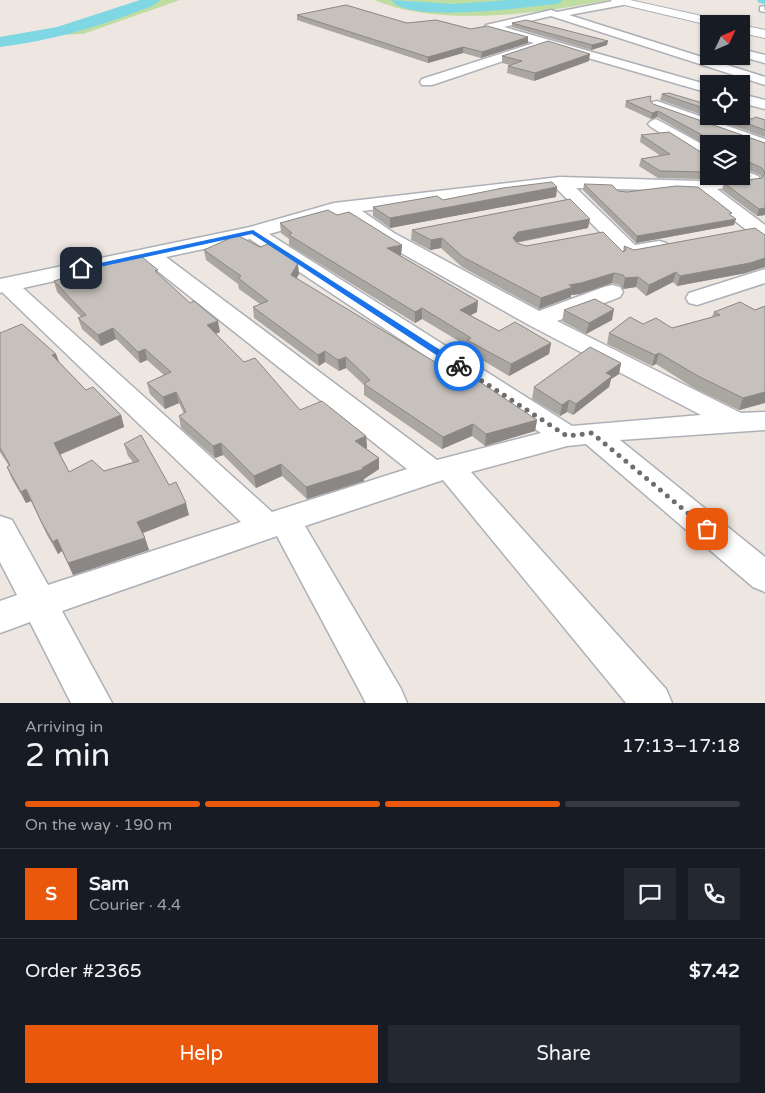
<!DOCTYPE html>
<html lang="en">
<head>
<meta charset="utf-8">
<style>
  :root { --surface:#171b24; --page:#242831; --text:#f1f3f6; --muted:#9ea1a6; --line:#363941; --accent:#ea580c }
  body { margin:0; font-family:"Varela Round",sans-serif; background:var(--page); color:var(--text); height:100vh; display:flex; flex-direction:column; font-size:19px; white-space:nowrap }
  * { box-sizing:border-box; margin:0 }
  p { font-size:16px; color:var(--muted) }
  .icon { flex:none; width:28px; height:28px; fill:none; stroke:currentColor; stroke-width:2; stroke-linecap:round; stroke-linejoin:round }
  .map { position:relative; height:703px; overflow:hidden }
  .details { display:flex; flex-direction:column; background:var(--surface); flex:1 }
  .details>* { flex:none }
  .needle { width:32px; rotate:46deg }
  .buttons { position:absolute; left:700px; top:15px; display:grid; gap:10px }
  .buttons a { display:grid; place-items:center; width:50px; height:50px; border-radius:0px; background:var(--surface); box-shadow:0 1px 4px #0004; font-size:25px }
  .pin { position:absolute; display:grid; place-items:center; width:42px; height:42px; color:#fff; margin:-21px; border-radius:10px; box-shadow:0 2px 8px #0006 }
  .courier { position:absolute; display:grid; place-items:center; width:50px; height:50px; margin:-25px; border:4px solid #1a73e8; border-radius:50%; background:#fff; color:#222; box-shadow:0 1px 6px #0007 }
  .head em { font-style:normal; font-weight:600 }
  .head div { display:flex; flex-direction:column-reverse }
  .head { display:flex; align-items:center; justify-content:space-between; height:85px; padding:0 25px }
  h1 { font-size:32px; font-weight:600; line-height:38px }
  .bar { display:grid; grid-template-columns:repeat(4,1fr); gap:8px 5px; align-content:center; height:60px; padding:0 25px }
  .bar i { height:6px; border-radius:4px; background:var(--line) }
  .bar .current { background:var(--accent) }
  .bar p { grid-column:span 4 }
  .line { display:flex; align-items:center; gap:12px; padding:0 25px; border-top:1px solid var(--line) }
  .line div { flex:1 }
  .round { display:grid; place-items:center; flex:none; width:52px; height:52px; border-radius:0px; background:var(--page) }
  .primary-button { display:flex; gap:10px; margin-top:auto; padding:10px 25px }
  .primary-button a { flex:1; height:58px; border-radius:0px; background:var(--accent); color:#fff; font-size:20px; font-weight:600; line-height:58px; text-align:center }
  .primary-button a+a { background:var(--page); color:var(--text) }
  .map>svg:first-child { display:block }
  .green { fill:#bfdda3 }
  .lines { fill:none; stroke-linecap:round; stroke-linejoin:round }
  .river { fill:#7fd7e3; fill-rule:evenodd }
  .street-casing { stroke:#adb1b7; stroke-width:3 }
  .secondary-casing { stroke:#adb1b7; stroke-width:2 }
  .street { fill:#fff; fill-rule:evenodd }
  .secondary { fill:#fff; fill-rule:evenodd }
  .wall { fill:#aaa6a2 }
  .shaded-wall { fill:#8b8784 }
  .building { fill:#c6c1bc; stroke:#8b8784 }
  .route { fill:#1a73e8 }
  .done { stroke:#706e6c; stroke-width:5; stroke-dasharray:0 9 }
</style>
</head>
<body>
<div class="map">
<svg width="765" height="703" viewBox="0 0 765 703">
  <rect width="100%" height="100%" fill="#ede6e1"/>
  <path class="green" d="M140,0h40l-97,34 -33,1 13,-7z
    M374,0h236c-71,13 -168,28 -236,0z"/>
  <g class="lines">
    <path class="river" d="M140,0h20c-5,6 -16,9 -24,12 -44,17 -89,29 -136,35v-10l57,-10z
      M391,0l62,4 58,-4h51l-2,3 -5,1c-29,3 -147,20 -164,-4z
      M757,0h8v4l-6,-1z"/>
    <g class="street-casing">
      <path id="street" d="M618,0h9l1,2 -5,3 -54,10 196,62v8l-214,-69 -47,11 205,58v8l-169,-49 -1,5 -107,36h-10l-2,-3 2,-3 112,-36 -48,-14 -1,-2 1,-2 65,-15 6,2z
        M764,6l1,6 -5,-1v-4z
        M741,49l24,6v8l-26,-7h2z
        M741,94l24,6v9l-24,-6z
        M657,101l108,38v10l-113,-41 -2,-3 2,-3z
        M656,119l53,29v12l-6,-1 -52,-32 -3,-3 3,-3z
        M741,169l17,7 3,4 -3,4 -41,5 48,36v16l-7,-2 -61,-48 -121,-3 59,57 24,-4 7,2 3,4 -3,4 -35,7 -7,-2 -68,-68 -194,23 32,22 145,78 65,-24 8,-2 8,2 3,5 -3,5 -63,24 184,92 24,-1v18l-145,10 145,117v35l-12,-5 -167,-143 -19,2 -96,26 195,217 6,14h-46l-183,-223 -138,46 96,163 6,14h-41l-89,-167 -215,75 50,92h-41l-41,-81 -30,11v-32l17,-6 -17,-33v-46l12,4 36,65 193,-63 -239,-230 -2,1v-14l250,-52 84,-24 226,-26 141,4 40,-5zM341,214l39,27 149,84 172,90 -129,11 -303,-192zM250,239l291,194 -104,27 -271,-203zM145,261l262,208 -135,43 -249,-224z
        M765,269v14l-68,22 -8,-2 -3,-5 3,-5z"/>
    </g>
    <g class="secondary-casing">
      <path id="secondary" d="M611,0h19l94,21 2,3 -17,1 -97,-23z
        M741,25l24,5v8l-24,-5z"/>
    </g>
    <use href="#street" class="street"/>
    <use href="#secondary" class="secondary"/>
  </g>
  <path class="wall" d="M297,15l110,8 64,6 57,8v6l-47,15 -18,-5 -35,10 -131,-43z
    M512,23l95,22 -16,5 -79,-23z
    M502,56l87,5 -55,20 -27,-8 1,-7 2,-1 -8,-2z
    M662,94l47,11v11h32l11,3 13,1v17l-105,-37z
    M650,100l3,4 112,39v72l-8,1 -35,-26 2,-7 38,-5 -2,-3 -18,-8 -1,-23h-32v3l-52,-30 -6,2 -26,-12 1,-6z
    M641,135l63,19 5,22h15l-23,3 -43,-1 -19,-12 2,-7 20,-3 -21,-14z
    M584,184l147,32 3,9 -98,18 -53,-53z
    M557,187l-1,10 -166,31 -17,-12v-9l70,-7z
    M337,215l65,30 -1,10h-1l77,57 -7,3 29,16 52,12 -2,11 -40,22 -42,-25v-5l-45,-27 -7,4 -126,-78v-6l-8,-6 -1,-10z
    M588,228l-72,15 10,3 97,5 1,-5 10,4 112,23 -69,13 -4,-4 -27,14 -10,-9 -13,2 -3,-4 -8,-2 -32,11 -9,1v2l-32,12 -77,-42 -21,-19 -11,2 -19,-10 1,-10z
    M204,250l95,24 -3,5 172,103 69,38 -2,11 -50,15 -13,-10 -30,13 -78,-54v-10l-18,-17 -7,3 -14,-9 -6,4 -65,-48 -1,-11 7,-3 -21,-15 -1,-5 -32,-24z
    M159,275l61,57 -4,2 28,28 56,48 66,26 1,12h-1l13,10v11l-15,10v2l-57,18 -25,-23 -26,12 -33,-33 -8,3 -34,-30 -2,-12 5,-2 -5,-11 -14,6 -15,-15 -3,-11 17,-8 -17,-15 -7,3 -24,-24 -15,7 -19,-17 -4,-11 3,-1 -24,-25 -3,-11z
    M765,306v97l-26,7 -45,-22 -38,-24 -4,2 -45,-22 2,-11 34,-9 29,4 40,-11 2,-5 41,-2z
    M564,310l48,10 -26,14 -24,-13z
    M0,333l56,21 3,8 27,28 35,25 3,12 -64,28 9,17 35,-1 29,-9 -5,-6 -4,-12 45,41 20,30 -46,18 6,17 -76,25 -11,-24 -4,3 -11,-19 -16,-34 -5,2 -14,-24 -5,-12 2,-1 -9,-14z
    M621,363l-2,11 -8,5 -2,8 -36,28 -6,-3 -7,4 -28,-17 2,-12z"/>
  <path class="shaded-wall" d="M528,37v6l-47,15 1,-6z
    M608,41l-1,4 -16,5 1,-5z
    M463,47v6l-35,10v-6z
    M590,54l-1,7 -55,20 1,-8z
    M658,111l-1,6 -6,2 1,-6z
    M709,171v5h15l-23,3 2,-7z
    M557,187l-1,10 -166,31v-10z
    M765,208v7l-8,1 2,-7z
    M590,219l-2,9 -71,14 -5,6 1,-10 5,-6z
    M736,219l-2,6 -98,18 1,-7z
    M442,238l-1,10 -11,2 1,-10z
    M402,245l-1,10 -14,3v-10z
    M765,258v9l-19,6 -69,13 3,-10z
    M298,263l1,11 -7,12 -1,-11z
    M676,272l-3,10 -27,14 3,-11z
    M614,273l-2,10 -32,11 -9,1v2l-32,12 2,-11 28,-13z
    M638,277l-2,10 -13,2 2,-11z
    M478,301l-1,11 -17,9v-11z
    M422,308v11l-7,4v-11z
    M614,309l-2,11 -26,14 3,-11z
    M218,321l2,11 -11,4 -2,-11z
    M113,328l3,11 -15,7 -3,-11z
    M551,343l-2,11 -40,22 2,-12z
    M145,349l2,11 -7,3 -2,-11z
    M325,351v11l-6,4 -1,-11z
    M659,353l-3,11 -4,2 3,-11z
    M56,354l4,11 -8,-10z
    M346,357v11l-7,3 -1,-11z
    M621,363l-2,11 -8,5 -2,8 -36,28 3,-11 30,-31z
    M176,392l3,11 -14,6 -2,-12z
    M765,392v11l-26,7 4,-12z
    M569,400l-2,12 -7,4 2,-11z
    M121,415l3,12 -66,28 -4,-12z
    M537,420l-2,11 -50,15 1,-12z
    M473,424l-1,12 -30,13 1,-12z
    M366,436l1,12 -12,4v-11z
    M221,443l2,12 -8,3 -2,-12z
    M379,458v11l-15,10v2l-57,18 -1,-12 56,-19z
    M281,464l1,12 -26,12 -2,-12z
    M26,489l5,12 -5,2 -5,-11z
    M186,503l3,12 -49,19 -3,-12z
    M145,538l4,12 -76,25 -5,-12z
    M57,539l5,12 -4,3 -5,-12z"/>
  <path class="building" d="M346,5l61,18 29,-3 35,9 16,-3 41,11 -46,15 -19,-5 -35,10 -131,-42z
    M526,20l82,21 -16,4 -80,-22z
    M548,41l42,13 -55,19 -27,-7 14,-5 -20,-5z
    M669,93l40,12v5l-47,-16z
    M651,96l-1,4 3,4 112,39v30l-3,-5 -18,-8 -3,2v-18h-28v-3l-55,-30 -6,2 -26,-12z
    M726,116h15l11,3 4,-2 9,3v10z
    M669,132l35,22 5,1v16l-6,1 -43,-1 -19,-12 29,-5 -29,-19z
    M765,173v35l-6,1 -35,-26 38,-5z
    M552,182l5,5 -167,31 -17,-11 64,-11 6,4 60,-12z
    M584,184l28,1 6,6 9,1 49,-6 22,1 34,26 -3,1 7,5 -99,17z
    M570,199l20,20 -72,13 -5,6 4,5 9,3 77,-14 20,20 3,-2 -2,-4 10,4 121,-22 10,7v23l-15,5 -70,13 -4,-4 -27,13 -11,-8 -13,1 -2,-3 -9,-2 -33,10 -12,2 4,2 -32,11 -78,-41 -21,-19 -11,2 -19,-10z
    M328,210l9,5 12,-3 53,33 -15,3 91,53 -18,9 39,21 16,-9 36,21 -40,21 -44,-24 4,-2 -49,-30 -7,4 -126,-77 3,-2 -12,-10z
    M237,235l23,12 8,-3 30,19 -7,12 177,107 6,-4 63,42 -51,14 -13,-10 -30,13 -79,-53 6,-4 -24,-23 -8,3 -13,-9 -7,4 -65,-48 15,-6 -30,-23 3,-2 -37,-26z
    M134,256l3,2 5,-1 16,13 -3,1 35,32 4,-2 24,20 -11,4 37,37 11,-4 45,52 22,-9 44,35 -11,5 24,17 -17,10 2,1 -58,18 -25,-23 -27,12 -33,-33 -8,3 -34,-30 7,-4 -10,-20 -13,5 -16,-14 24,-11 -26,-23 -7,3 -25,-24 -15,7 -20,-17 8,-3 -32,-34z
    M595,299l19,10 -25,14 -25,-13z
    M740,302l15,8 10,-4v86l-22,6 -45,-22 -39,-23 -4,2 -46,-22 21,-16 13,7 13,-6 16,10 48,-13 -6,-3z
    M22,324l34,30 -4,1 34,35 7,-3 28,28 -67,28 15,29 23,-12 12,11 35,-10 -15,-17 17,-9 28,50 7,-3 10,21 -49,19 8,16 -77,25 -11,-24 -4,3 -11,-19 -16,-34 -5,3 -14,-25 3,-2 -10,-17v-115z
    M590,347l31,16 -15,10 6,3 -36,28 -7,-4 -7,5 -28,-18z"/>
  <path class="route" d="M253,230l209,134 1,2 -7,2 -204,-134 -171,37 -4,-3z"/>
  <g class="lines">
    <path class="done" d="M459,366l108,70 25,-3 115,96"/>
  </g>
</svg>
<div class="buttons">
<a><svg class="needle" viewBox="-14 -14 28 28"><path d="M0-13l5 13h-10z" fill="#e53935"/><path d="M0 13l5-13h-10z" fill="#9ea1a6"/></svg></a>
<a><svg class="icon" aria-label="locate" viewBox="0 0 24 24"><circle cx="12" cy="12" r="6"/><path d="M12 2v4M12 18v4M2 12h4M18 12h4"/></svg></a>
<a><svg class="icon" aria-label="layers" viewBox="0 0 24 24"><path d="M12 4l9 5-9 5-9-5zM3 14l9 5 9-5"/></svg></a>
</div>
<div class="pin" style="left:707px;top:529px;background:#ea580c"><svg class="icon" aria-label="bag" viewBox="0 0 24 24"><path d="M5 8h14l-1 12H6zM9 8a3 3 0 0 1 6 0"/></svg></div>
<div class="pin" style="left:81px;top:268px;background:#1f2937"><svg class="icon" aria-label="home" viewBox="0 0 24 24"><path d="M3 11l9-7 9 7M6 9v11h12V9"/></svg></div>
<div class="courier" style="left:459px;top:366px"><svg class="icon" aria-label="bike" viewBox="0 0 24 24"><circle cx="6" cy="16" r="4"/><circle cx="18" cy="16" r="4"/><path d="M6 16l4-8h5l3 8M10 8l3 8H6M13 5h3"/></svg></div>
</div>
<section class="details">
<div class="head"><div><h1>2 min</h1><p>Arriving in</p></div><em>17:13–17:18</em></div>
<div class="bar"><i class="current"></i><i class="current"></i><i class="current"></i><i></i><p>On the way · 190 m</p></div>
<div class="line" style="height:90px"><b class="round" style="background:var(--accent);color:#fff">S</b><div><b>Sam</b><p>Courier · 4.4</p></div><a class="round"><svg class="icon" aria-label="chat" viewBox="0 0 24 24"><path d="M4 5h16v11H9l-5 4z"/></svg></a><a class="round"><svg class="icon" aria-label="phone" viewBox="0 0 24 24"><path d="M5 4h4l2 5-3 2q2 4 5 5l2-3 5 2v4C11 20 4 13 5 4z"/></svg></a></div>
<div class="line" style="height:65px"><div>Order #2365</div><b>$7.42</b></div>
<div class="primary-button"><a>Help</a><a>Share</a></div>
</section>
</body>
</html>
